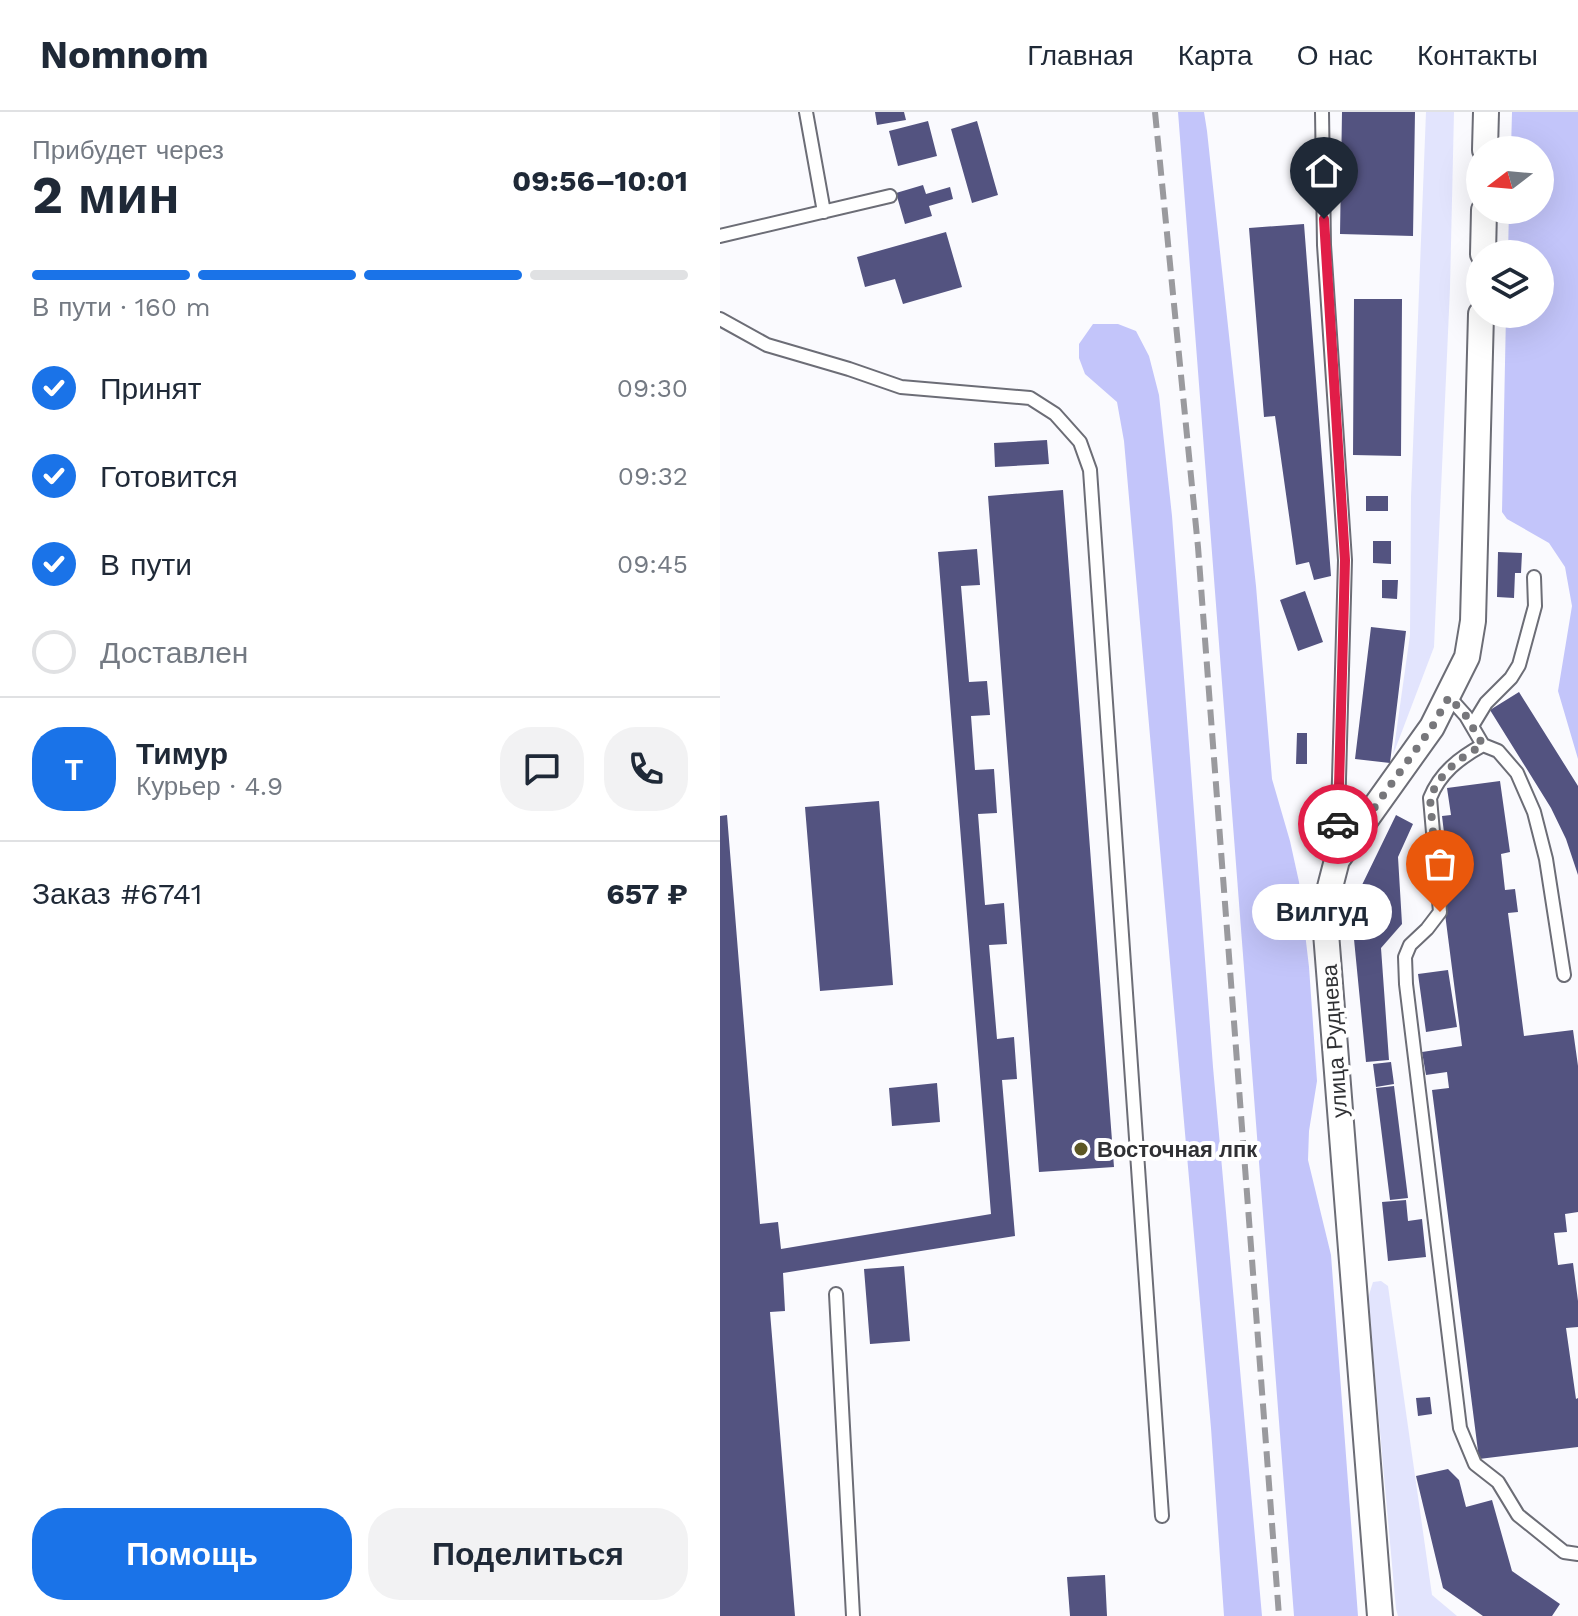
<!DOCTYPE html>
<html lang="ru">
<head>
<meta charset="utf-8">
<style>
  :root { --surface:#fff; --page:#f2f2f3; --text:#1f2937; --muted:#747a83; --line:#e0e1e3; --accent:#1a73e8 }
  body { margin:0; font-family:"Work Sans",sans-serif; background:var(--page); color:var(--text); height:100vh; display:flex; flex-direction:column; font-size:30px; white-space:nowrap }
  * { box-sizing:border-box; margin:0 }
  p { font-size:26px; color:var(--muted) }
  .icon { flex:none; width:44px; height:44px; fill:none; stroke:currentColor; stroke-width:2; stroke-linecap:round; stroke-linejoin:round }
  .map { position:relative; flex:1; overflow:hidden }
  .panel { display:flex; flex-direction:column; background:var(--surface); width:720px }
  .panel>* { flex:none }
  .needle { width:52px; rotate:254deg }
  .buttons { position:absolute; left:746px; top:24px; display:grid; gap:16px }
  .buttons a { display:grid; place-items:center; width:88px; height:88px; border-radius:50%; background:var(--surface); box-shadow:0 8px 32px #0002; font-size:40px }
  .pin { position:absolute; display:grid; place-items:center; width:68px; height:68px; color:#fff; margin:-82px -34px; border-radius:50% 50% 50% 0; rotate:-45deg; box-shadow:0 0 8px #0007 }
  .pin .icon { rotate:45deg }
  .courier { position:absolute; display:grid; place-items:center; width:80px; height:80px; margin:-40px; border:6px solid #e11d48; border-radius:50%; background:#fff; color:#222; box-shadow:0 2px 10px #0007 }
  .bubble { position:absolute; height:56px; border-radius:28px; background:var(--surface); box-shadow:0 8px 32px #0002; font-size:26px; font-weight:700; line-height:56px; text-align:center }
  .headline em { font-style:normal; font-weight:700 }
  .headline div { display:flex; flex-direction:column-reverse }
  .headline { display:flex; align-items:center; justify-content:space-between; height:136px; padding:0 32px }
  h1 { font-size:52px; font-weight:700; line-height:60px }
  .bar { display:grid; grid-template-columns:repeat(4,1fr); gap:12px 8px; align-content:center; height:96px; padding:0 32px }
  .bar i { height:10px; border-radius:6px; background:var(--line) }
  .bar .current { background:var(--accent) }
  .bar p { grid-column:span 4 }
  .line { display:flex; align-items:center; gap:20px; padding:0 32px; border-top:2px solid var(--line) }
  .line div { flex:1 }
  .round { display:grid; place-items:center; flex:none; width:84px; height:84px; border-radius:32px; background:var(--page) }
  ol { padding:0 32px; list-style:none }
  li { display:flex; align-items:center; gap:24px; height:88px }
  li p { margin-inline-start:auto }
  li .icon { padding:8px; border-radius:50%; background:var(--accent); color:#fff; stroke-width:4 }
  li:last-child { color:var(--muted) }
  li i { width:44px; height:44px; border:4px solid var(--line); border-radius:50% }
  .action { display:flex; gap:16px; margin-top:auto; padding:16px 32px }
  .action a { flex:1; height:92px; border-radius:32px; background:var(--accent); color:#fff; font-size:32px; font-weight:700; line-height:92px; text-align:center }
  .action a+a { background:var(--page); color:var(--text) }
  header { display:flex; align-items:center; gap:48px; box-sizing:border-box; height:112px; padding:0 40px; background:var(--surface); border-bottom:2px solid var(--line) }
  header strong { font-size:38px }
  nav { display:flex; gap:44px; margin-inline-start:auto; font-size:28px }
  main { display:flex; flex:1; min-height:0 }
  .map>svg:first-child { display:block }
  .green { fill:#e2e4fd }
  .forest { fill:#c3c5fa }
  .building { fill:#535380 }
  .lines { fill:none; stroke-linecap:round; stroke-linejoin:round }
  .service-casing { stroke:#6c6d76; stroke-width:16 }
  .minor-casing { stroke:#6c6d76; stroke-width:28 }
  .service { stroke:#fff; stroke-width:12 }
  .minor { stroke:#fff; stroke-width:24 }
  .rail { stroke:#9a9a9e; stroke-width:6; stroke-dasharray:16 8; stroke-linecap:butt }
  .done { stroke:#77777b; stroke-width:8; stroke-dasharray:0 14.4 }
  .route { stroke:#e11d48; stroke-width:10 }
  .poi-dot { fill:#5d5724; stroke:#fff; stroke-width:3 }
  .labels { text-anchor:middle; stroke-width:8; stroke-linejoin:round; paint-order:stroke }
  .street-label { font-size:22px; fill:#303134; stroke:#fff }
  .poi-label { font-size:22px; font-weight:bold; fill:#303134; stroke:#fff; text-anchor:start }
</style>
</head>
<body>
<header>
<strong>Nomnom</strong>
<nav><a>Главная</a><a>Карта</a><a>О нас</a><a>Контакты</a></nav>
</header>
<main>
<section class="panel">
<div class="headline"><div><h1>2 мин</h1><p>Прибудет через</p></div><em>09:56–10:01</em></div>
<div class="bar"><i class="current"></i><i class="current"></i><i class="current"></i><i></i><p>В пути · 160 m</p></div>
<ol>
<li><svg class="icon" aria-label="check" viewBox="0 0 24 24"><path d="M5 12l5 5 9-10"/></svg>Принят<p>09:30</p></li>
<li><svg class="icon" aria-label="check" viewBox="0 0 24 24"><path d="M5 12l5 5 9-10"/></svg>Готовится<p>09:32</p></li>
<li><svg class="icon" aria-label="check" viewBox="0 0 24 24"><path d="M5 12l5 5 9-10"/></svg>В пути<p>09:45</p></li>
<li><i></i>Доставлен</li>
</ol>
<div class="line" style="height:144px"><b class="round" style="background:var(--accent);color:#fff">Т</b><div><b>Тимур</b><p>Курьер · 4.9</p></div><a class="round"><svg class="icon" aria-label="chat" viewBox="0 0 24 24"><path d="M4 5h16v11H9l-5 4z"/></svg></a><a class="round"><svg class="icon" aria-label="phone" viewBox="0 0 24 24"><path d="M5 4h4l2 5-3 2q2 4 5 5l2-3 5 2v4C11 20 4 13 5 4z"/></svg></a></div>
<div class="line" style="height:104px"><div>Заказ #6741</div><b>657 ₽</b></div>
<div class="action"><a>Помощь</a><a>Поделиться</a></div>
</section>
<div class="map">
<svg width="858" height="1504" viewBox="0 0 858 1504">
  <rect width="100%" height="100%" fill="#fafafe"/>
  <path class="green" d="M706,0h28l-4,176 -16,359 -41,108 17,-120 1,-138z
    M661,1169l7,5 44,309 25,21h-59l-2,-7 -28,-311 5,-16z"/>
  <path class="forest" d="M458,0h26l3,19 49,455 16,193 18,62 9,41 10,85 8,114 -8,50 -1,29 23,95 27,361h-64z
    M792,0h66v647l-20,-68 14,-85 -7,-39 -16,-24 -42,-24 -5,-7 4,-198h34v-60h-32l1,-44h31v-60h-29z
    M373,212h25l18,7 13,25 10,39 13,121 41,551 49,549h-38l-13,-188 -87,-987 -7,-39 -32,-28 -6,-16v-14z"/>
  <path class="building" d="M155,0h29l2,8 -29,5z
    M622,0h73l-2,124 -73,-2z
    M208,9l9,35 -39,10 -9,-35z
    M257,9l21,74 -26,8 -21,-74z
    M203,73l3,9 24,-7 3,12 -24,7 3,10 -27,8 -9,-31z
    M584,112l27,352 -17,4 -5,-18 -13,3 -21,-149 -11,1 -15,-189z
    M226,120l16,55 -59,17 -8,-25 -30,8 -8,-30z
    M634,187h48l-1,157 -48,-1z
    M327,328l2,24 -54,3 -1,-24z
    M343,378l51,677 -75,5 -51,-676z
    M646,384h22v15h-22z
    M653,429h18v23l-18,-1z
    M257,437l3,36 -19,1 8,96 18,-1 3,34 -19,1 4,54 19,-1 3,44 -19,1 7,91 19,-2 3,41 -18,1 8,94 17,-2 3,42 -15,1 13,156 -232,37 2,38 -15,1 25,304h-75v-800l7,-1 33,409 18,-2 3,27 210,-35 -53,-662z
    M778,440l24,1 -1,20h-6l-1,25 -17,-1z
    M662,468h16l-1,19 -15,-1z
    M585,479l18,51 -25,9 -18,-51z
    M651,515l35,4 -16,132 -35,-4z
    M799,580l59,94v89l-12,-36 -15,-31 -61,-98z
    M577,621h10v31h-11z
    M780,669l10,71 -9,2 4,36 10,-1 3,23 -10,1 16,123 49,-6 5,36v146l-13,2 2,18 -13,1 4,32 15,-2 5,38v26l-12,1 10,71 2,-1v49l-99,12 -47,-369 17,-2 -2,-16 -21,3 -4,-23 40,-6 -23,-179 9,-1 -6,-50 9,-1 -4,-27z
    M159,689l14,184 -73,6 -15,-184z
    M676,703l17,9 -15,33 4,67 -21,24 8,112 -23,2 -13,-133 8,-42z
    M728,858l9,57 -31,5 -8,-58z
    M671,950l3,22 -18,3 -3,-23z
    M217,971l3,39 -48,4 -3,-38z
    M674,974l14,112 -18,2 -14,-112z
    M686,1088l2,21 14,-2 4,38 -38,4 -6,-59z
    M184,1154l6,75 -40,3 -6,-75z
    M710,1285l2,17 -14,2 -2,-18z
    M728,1357l11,11 7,27 26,-7 20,71 48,33 -8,12h-69l-40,-28 -27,-112z
    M385,1463l2,41h-37l-3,-39z"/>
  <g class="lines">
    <g class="service-casing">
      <path id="service" d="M86,0l18,100
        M602,0l2,133 21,315 -8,292
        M0,124l170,-40
        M0,207l47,26 82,24 52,18 129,11 25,16 25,28 10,28 72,1046
        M729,585l17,19 17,29 15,6 19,22 17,39 12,47 18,116
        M752,614l14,-23 25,-25 8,-13 16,-59 -1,-29
        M763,633c-24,13 -43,28 -53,53l10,114 -13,17 -17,16 -5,12 1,27 54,444 15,36 23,18 20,33 46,37 14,2
        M116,1182l17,322"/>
    </g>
    <g class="minor-casing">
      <path id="minor" d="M765,38l1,-38
        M763,142l1,-44
        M660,1504l-54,-683 3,-42 8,-31 95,-133 35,-70 6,-36 8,-307"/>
    </g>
    <use href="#service" class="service"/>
    <use href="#minor" class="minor"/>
    <path class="rail" d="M435,0l43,435 81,1069"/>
  </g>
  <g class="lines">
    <path class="done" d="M618,712l-1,36 95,-133 17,-30 17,19 17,29c-24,13 -43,28 -53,53l10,114"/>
    <path class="route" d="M604,107l21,341 -7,264"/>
  </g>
  <circle class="poi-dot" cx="361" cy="1037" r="8"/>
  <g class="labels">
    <g class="street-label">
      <text transform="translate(614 929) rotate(-94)" y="8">улица Руднева</text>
    </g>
    <g class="poi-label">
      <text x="377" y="1045">Восточная лпк</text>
    </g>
  </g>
</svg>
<div class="buttons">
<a><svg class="needle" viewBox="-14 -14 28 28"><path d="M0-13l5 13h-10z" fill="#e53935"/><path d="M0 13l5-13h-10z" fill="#747a83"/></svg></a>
<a><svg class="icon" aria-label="layers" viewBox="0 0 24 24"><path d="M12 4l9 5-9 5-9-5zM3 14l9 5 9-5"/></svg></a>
</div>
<div class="pin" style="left:720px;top:800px;background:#ea580c"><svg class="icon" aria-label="bag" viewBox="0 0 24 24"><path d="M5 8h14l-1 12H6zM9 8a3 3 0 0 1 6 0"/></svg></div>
<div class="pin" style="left:604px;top:107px;background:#1f2937"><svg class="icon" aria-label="home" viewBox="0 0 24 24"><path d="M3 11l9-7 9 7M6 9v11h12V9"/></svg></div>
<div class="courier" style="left:618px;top:712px"><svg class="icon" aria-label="car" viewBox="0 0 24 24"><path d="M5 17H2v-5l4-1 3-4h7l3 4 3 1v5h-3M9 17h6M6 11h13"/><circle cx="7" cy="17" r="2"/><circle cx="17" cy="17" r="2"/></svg></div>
<div class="bubble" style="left:532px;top:772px;width:140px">Вилгуд</div>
</div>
</main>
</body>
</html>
